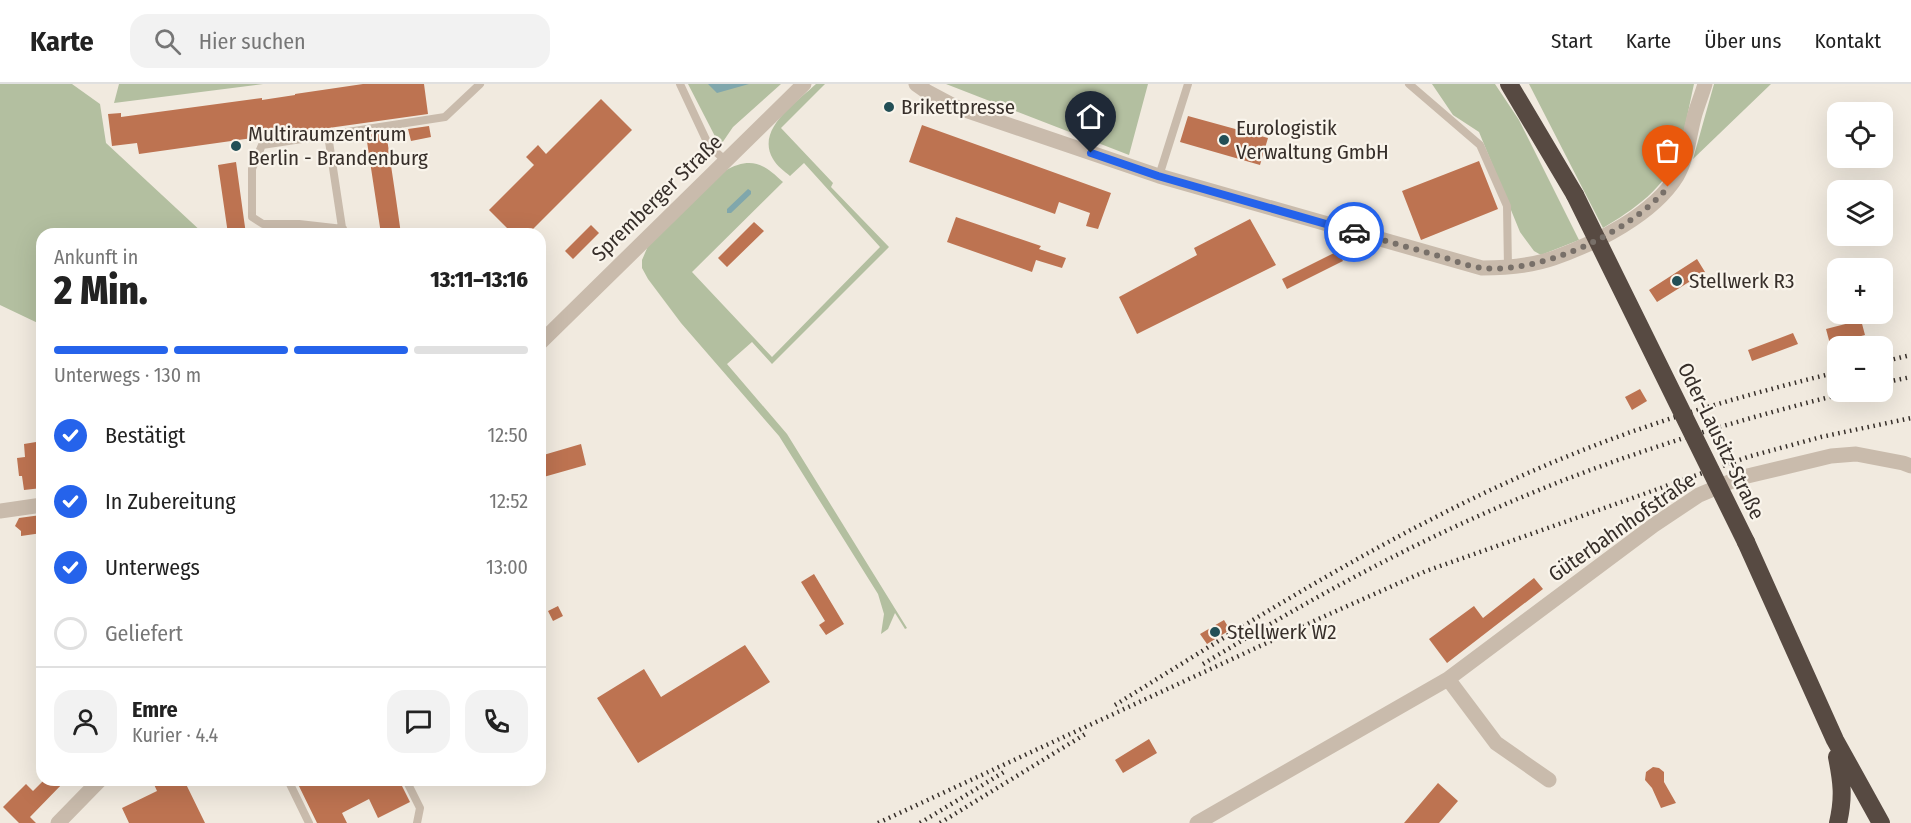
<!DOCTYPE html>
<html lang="de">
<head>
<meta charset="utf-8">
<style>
  :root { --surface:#fff; --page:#f2f2f2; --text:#222; --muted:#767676; --line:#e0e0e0; --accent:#2563eb }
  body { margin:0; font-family:"Fira Sans Condensed",sans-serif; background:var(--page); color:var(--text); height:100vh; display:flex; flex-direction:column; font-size:22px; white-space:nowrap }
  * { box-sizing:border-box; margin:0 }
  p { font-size:20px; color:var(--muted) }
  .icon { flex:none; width:33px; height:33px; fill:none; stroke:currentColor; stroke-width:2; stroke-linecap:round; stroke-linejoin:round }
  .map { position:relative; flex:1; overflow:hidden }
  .side { position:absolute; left:36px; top:144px; width:510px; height:558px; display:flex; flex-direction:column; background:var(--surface); border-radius:18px; box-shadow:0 6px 24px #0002 }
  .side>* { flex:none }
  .buttons { position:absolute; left:1827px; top:18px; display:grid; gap:12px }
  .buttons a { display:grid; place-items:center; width:66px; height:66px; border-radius:12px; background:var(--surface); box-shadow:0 6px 24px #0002; font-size:30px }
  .pin { position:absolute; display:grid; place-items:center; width:51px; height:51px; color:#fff; margin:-62px -26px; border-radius:50% 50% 50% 0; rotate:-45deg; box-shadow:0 0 6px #0007 }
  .pin .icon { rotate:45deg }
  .courier { position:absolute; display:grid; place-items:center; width:60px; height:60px; margin:-30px; border:4px solid #2563eb; border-radius:50%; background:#fff; color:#222; box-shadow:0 2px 8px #0007 }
  .summary em { font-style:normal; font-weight:800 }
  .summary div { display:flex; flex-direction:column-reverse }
  .summary { display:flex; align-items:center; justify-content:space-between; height:102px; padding:0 18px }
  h1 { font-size:39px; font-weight:800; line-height:45px }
  .bar { display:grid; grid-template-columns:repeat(4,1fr); gap:9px 6px; align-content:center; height:72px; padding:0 18px }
  .bar i { height:8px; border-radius:4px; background:var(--line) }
  .bar .on { background:var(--accent) }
  .bar p { grid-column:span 4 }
  .line { display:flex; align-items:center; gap:15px; padding:0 18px; border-top:2px solid var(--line) }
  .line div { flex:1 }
  .round { display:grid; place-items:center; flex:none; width:63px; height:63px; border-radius:18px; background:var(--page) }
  ol { padding:0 18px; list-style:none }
  li { display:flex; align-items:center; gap:18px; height:66px }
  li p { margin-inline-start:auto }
  li .icon { padding:6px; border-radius:50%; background:var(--accent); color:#fff; stroke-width:4 }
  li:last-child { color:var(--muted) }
  li i { width:33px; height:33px; border:3px solid var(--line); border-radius:50% }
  header { display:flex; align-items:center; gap:36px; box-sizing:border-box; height:84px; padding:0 30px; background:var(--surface); border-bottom:2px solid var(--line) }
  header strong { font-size:28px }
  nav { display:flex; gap:33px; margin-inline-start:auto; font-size:21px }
  .search { width:420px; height:54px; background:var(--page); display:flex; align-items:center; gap:15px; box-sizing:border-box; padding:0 21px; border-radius:18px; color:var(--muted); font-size:22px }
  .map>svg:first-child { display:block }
  .green { fill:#b3bfa0 }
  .water { fill:#80a7ac }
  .building { fill:#bd7351 }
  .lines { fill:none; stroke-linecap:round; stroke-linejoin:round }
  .lane { stroke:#c9bbac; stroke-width:8 }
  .street { stroke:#c9bbac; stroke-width:15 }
  .highway { stroke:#574a42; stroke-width:18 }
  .rail { stroke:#372f2a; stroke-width:4.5; stroke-dasharray:1.5 4.5; stroke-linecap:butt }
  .highway-bridge { stroke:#574a42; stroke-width:18 }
  .done { stroke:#787069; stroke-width:6; stroke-dasharray:0 10.8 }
  .route { stroke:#2563eb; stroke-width:8 }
  .poi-dot { fill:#224f56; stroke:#f9f4eb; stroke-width:2 }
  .labels { text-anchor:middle; stroke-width:4.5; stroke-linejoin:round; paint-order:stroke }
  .poi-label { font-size:21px; fill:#372f2a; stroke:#f9f4eb; text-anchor:start }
  .street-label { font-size:21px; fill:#372f2a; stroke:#f9f4eb }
</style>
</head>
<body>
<header>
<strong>Karte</strong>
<div class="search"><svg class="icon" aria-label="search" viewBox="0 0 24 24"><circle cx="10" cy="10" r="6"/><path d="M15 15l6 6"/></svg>Hier suchen</div>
<nav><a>Start</a><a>Karte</a><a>Über uns</a><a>Kontakt</a></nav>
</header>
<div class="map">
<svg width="1911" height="739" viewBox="0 0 1911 739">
  <rect width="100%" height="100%" fill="#f1eadf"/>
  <path class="green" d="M0,0h72l28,20 6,39 98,91h-162v91l-42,-20z
    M119,0h144l-149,19z
    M688,0h93l-48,43 -13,19z
    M816,0h9l-44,44 52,55 -2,4 58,60 -117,117 -20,-22 -25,22 60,70 120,194 -2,1 -10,-16 -7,16 -7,5 3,-20 -6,-20 -99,-158 -98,-113 -33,-44 -6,-11v-8l6,-14 76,-75c27,-15 39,-8 59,11l-91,90 80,85 108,-110 -76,-84 -14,13c-6,-5 -13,-10 -17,-17 -18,-30 24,-57 43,-75z
    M946,0h202l-19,71z
    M1432,0h63l24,36 60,120 -38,15 -7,-4 -14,-19 -41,-100 -26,-17z
    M1529,0h165c-5,22 -9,47 -16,69 -12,35 -45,57 -75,75z
    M1714,0h57l-78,75z"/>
  <path class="water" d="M708,0h41l-32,9z
    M748,105l3,2v3l-20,19h-4v-4z"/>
  <path class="building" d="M363,0h61l4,30 -128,18 -1,-4 -33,5 1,3 -128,18 -2,-11 -25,3 -4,-32 13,-1v4l141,-19v2l33,-5v-1z
    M601,15l31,31 -104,104h-15l-24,-24 45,-45 -8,-8 12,-12 8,9z
    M1188,32l80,22 -8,27 -80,-23z
    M922,41l189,68 -13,36 -12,-3 4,-13 -31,-11 -4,12 -146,-52z
    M429,42l2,11 -20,4 -3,-12z
    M386,48l10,67 5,35h-20l-15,-99z
    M1479,77l19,48 -77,31 -19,-49z
    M236,78l8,58 2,14h-18l-10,-69z
    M956,133l85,29 -2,3 27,9 -4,10 -26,-8 -4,12 -85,-30z
    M1250,135l26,46 -139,69 -18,-37 78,-42 -3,-7z
    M754,138l10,9 -37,36 -9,-9z
    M591,141l8,8 -26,26 -8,-8z
    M1338,167l5,10 -56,28 -5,-10z
    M1697,175l8,13 -48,30 -8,-12z
    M1861,236l4,15 -35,9 -4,-15z
    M1793,249l5,11 -46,17 -4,-11z
    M1640,305l7,12 -15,9 -7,-13z
    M42,357v47l-18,2 -2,-14h-3l-2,-18 8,-1 -1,-13z
    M581,360l5,21 -46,13v-22z
    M41,431l1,18 -21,3v-5l-6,-5 4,-8z
    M814,490l30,50 -18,11 -7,-10 6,-4 -24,-39z
    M1534,494l9,11 -96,74 -18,-24 45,-33 9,12z
    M558,522l5,10 -10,5 -5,-10z
    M1224,536l6,10 -23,14 -7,-10z
    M745,561l25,37 -132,81 -41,-65 47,-29 17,28z
    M1149,655l8,14 -34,20 -8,-13z
    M1653,683l6,1 5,4v10l12,21 -15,5 -9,-20 -7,-8 1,-8z
    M44,696h22l-36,37 6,6h-17l-16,-16 23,-23 7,7z
    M152,696h32l21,43h-76l-7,-15 35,-17z
    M296,696h103l11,22 -32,16 -9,-19 -27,14 5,10h-30z
    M1438,699l20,18 -19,22h-35z"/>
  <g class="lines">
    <path class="lane" d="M680,0l29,62 16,14
      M1409,0l71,61 27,61 1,62
      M328,51l117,-18 35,-33
      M1159,92l29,-92
      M343,145l-44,-5h-36l-11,-7v-48l10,-24 66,-10 15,99
      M288,696l21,43
      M406,696l14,28 -3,15"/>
    <path class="street" d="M916,0l10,7 30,16 203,69 323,92c24,0 49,-2 72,-10 42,-15 99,-43 123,-82 11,-19 12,-41 18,-62 3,-10 7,-20 10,-30
      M540,259l264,-259
      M0,427l42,-6
      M1448,595l48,64 53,37
      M58,739l42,-43
      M1197,739l251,-144 206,-154 45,-30 40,-17 92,-22 25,-2 47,9 8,3"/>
    <path class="highway" d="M1509,0l66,111
      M1746,458l89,198 46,83
      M1837,673c5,25 7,40 1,66"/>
    <path class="rail" d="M1882,278l29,-7
      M1882,299l29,-6
      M1203,580c94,-57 188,-110 289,-154 115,-51 235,-88 358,-118
      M1115,621c147,-91 296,-186 458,-251 86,-35 175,-60 265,-82
      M878,739l447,-207 101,-45 325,-115 70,-19 90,-19
      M920,739l84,-51
      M940,739l147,-90"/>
    <path class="highway-bridge" d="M1575,111l171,347"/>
  </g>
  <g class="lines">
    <path class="done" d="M1354,148c30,8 59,17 89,25 13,4 27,10 40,11 58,6 148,-36 185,-81"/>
    <path class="route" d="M1091,69l67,23 196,56"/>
  </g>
  <g class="poi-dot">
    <circle cx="889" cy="23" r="6"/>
    <circle cx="1224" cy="56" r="6"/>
    <circle cx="236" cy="62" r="6"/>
    <circle cx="1677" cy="197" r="6"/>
    <circle cx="1215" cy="548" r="6"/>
  </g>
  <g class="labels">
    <g class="poi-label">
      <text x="901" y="30">Brikettpresse</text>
      <text x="1236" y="51">Eurologistik<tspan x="1236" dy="24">Verwaltung GmbH</tspan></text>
      <text x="248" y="57">Multiraumzentrum<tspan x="248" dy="24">Berlin - Brandenburg</tspan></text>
      <text x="1689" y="204">Stellwerk R3</text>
      <text x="1227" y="555">Stellwerk W2</text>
    </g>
    <g class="street-label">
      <text transform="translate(657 114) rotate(-44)" y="7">Spremberger Straße</text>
      <text transform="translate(1721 357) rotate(64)" y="7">Oder-Lausitz-Straße</text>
      <text transform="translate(1622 443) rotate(-35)" y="7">Güterbahnhofstraße</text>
    </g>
  </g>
</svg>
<div class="buttons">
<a><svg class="icon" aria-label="locate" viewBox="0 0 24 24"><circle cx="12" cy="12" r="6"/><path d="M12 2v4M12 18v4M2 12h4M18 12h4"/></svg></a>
<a><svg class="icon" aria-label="layers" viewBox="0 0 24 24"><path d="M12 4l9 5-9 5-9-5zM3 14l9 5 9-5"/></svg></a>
<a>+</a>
<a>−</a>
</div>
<div class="pin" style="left:1668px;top:103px;background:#ea580c"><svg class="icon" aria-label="bag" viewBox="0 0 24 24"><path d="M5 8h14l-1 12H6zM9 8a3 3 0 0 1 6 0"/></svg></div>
<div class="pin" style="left:1091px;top:69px;background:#1f2937"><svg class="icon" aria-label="home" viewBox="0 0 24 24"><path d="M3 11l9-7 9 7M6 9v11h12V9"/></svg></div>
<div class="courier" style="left:1354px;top:148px"><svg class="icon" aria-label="car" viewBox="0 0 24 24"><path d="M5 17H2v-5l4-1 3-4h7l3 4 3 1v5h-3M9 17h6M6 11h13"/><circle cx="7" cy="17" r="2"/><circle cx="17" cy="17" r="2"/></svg></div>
<section class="side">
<div class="summary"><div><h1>2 Min.</h1><p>Ankunft in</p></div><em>13:11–13:16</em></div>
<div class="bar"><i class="on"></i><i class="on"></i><i class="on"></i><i></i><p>Unterwegs · 130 m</p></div>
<ol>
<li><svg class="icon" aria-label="check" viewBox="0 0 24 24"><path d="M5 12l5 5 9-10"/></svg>Bestätigt<p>12:50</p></li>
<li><svg class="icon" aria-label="check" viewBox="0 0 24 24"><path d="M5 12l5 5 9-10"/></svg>In Zubereitung<p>12:52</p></li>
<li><svg class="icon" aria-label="check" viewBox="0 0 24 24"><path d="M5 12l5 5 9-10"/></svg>Unterwegs<p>13:00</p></li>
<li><i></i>Geliefert</li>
</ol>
<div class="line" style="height:108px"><a class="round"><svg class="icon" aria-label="person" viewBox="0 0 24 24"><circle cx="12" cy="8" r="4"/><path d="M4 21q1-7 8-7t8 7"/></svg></a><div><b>Emre</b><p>Kurier · 4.4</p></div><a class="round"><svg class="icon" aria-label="chat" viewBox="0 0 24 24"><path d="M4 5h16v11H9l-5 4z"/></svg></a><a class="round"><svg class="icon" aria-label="phone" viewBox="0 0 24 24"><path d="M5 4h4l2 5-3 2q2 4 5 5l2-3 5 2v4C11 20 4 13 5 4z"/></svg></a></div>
</section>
</div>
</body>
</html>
